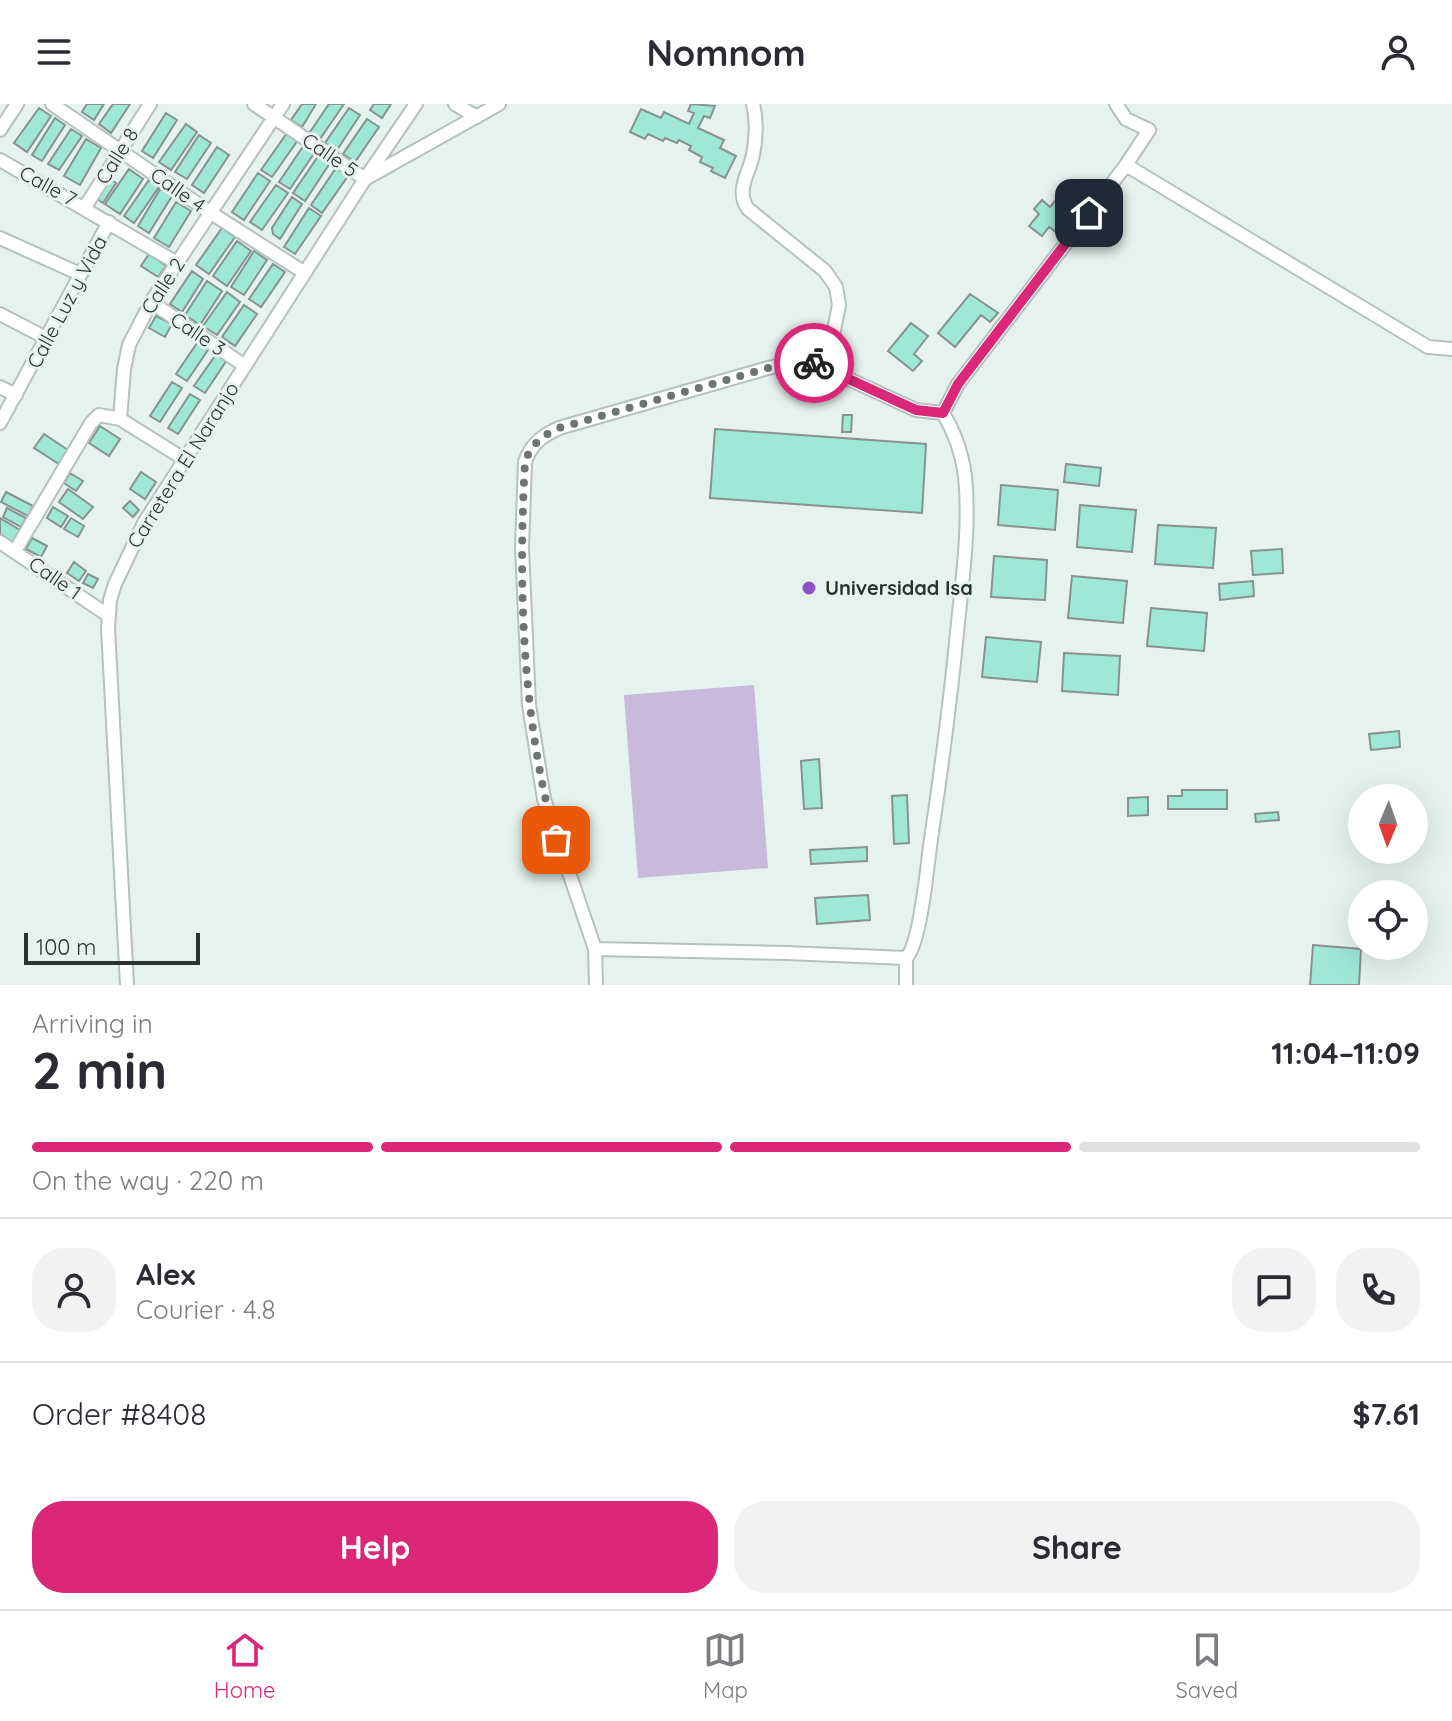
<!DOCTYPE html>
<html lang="en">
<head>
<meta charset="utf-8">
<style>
  :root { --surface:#fff; --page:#f2f2f3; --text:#2b2b33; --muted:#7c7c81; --line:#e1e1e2; --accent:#db2777 }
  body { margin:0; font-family:Quicksand,sans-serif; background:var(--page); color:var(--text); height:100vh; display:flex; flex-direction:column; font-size:30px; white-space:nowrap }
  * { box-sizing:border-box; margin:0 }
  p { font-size:26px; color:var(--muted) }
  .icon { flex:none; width:44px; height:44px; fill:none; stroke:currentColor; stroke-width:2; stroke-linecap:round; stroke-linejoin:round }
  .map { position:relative; height:881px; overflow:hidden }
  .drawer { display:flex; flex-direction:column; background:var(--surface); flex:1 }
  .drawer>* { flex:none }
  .needle { width:52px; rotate:182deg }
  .buttons { position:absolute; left:1348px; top:680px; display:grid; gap:16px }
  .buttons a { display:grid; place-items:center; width:80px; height:80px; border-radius:50%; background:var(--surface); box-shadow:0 8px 32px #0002; font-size:40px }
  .scale { position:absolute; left:24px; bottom:20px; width:176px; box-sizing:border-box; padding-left:8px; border:4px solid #2d3130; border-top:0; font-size:22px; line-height:28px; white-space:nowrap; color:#2d3130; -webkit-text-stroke:6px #e5f2ee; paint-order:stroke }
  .pin { position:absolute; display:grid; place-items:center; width:68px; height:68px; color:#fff; margin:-34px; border-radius:16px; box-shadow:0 4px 12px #0006 }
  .courier { position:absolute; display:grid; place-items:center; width:80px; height:80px; margin:-40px; border:6px solid #db2777; border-radius:50%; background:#fff; color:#222; box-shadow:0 2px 10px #0007 }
  .headline em { font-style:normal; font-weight:800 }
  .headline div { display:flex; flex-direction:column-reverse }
  .headline { display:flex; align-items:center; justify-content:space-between; height:136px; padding:0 32px }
  h1 { font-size:52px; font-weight:800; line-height:60px }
  .bar { display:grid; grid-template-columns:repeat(4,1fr); gap:12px 8px; align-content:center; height:96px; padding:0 32px }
  .bar i { height:10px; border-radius:6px; background:var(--line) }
  .bar .current { background:var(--accent) }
  .bar p { grid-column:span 4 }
  .line { display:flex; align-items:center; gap:20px; padding:0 32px; border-top:2px solid var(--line) }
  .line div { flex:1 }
  .round { display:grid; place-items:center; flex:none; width:84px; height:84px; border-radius:32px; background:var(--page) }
  .button { display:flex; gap:16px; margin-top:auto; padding:16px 32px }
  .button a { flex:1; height:92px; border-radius:32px; background:var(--accent); color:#fff; font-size:32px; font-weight:800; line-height:92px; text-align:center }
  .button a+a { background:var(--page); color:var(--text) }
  header { display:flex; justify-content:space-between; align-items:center; height:104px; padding:0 32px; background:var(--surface); font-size:36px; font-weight:800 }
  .dock { display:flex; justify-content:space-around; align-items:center; height:112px; border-top:2px solid var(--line); background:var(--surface); font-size:22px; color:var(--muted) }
  .dock a { display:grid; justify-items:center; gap:4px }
  .dock .current { color:var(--accent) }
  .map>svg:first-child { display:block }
  .green { fill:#c8bada }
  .building { fill:#a0e8d6; stroke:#87938f; stroke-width:2 }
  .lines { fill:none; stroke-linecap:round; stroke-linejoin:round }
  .street-casing { stroke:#b5c1be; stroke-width:16 }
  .street { stroke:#fff; stroke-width:12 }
  .done { stroke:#6d7572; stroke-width:8; stroke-dasharray:0 14.4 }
  .route { stroke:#db2777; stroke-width:10 }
  .poi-dot { fill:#8f51c7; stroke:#e5f2ee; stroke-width:3 }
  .labels { text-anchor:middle; stroke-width:6; stroke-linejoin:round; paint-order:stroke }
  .street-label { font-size:20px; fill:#2d3130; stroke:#e5f2ee }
  .poi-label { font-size:20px; font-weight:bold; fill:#2d3130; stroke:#e5f2ee; text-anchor:start }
</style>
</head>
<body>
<header><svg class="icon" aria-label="menu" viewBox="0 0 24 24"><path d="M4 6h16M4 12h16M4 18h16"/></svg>Nomnom<svg class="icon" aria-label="person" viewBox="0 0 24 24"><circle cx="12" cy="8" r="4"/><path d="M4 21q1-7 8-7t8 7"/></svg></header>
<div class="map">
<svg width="1452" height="881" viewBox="0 0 1452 881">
  <rect width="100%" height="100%" fill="#e5f2ee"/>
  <path class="green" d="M754,581l14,183 -130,10 -14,-183z"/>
  <path class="building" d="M87,0h17l-10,16 -12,-8z
    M113,0h17l-19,29 -12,-9z
    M302,0h14l-14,23 -11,-7z
    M329,0h15l-24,35 -10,-7z
    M374,0h17l-9,14 -12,-8z
    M691,0l24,2 -5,12 -6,-2 -6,12 26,12 -4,8 16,8 -11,22 -14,-7 2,-3 -13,-6 2,-5 -13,-7 2,-4 -12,-6 -2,3 -12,-5 -2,3 -15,-7 -3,5 -15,-7 11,-23 20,9 3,-6 25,12 5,-11 -6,-2z
    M39,4l12,8 -24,36 -13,-9z
    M349,4l11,7 -23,35 -12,-7z
    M166,9l11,7 -24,38 -11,-7z
    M55,14l10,7 -23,36 -10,-6z
    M367,15l12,8 -24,35 -12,-8z
    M186,20l11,8 -26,38 -12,-8z
    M71,25l11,7 -23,34 -11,-6z
    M287,29l11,7 -26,37 -11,-7z
    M199,31l12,8 -24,36 -12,-7z
    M86,35l15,9 -21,37 -16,-9z
    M304,41l11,7 -25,37 -11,-7z
    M217,43l12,8 -25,38 -12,-8z
    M319,51l11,8 -25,38 -12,-8z
    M336,64l12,8 -26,37 -11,-8z
    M129,65l14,10 -23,35 -15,-10z
    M258,69l12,8 -26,39 -12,-8z
    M108,74l8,5 -13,20 -7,-5z
    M149,76l10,7 -25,36 -10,-7z
    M276,81l12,8 -26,37 -12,-8z
    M1066,84l9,8 -12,14 8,6 -14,17 -8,-6 -7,9 -13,-10 10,-12 -5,-5 8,-9 8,7z
    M160,85l12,7 -23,37 -11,-7z
    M292,93l10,7 -22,35 -7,-5 -1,-6z
    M176,98l15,9 -22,36 -15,-9z
    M309,104l12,8 -26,38 -11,-7z
    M222,124l13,9 -26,37 -13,-9z
    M237,137l14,10 -24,35 -14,-10z
    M254,147l13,9 -23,35 -13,-8z
    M149,150l17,12 -8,11 -17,-11z
    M273,160l12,8 -24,35 -12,-8z
    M192,167l11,8 -21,33 -12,-8z
    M207,177l15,10 -22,34 -15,-10z
    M227,188l13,10 -23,33 -14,-9z
    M970,190l28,19 -8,9 -9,-7 -26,32 -17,-14z
    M244,201l13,9 -22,32 -13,-9z
    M156,212l16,8 -7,13 -16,-9z
    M911,219l17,13 -14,18 8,7 -9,10 -25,-20z
    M199,236l11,7 -23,34 -11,-7z
    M217,249l10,7 -22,33 -11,-7z
    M172,278l10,6 -22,34 -10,-6z
    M190,290l10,6 -22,34 -10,-6z
    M843,311h9l-1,17h-9z
    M100,322l20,13 -11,17 -20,-13z
    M715,325l211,15 -4,69 -212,-15z
    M44,330l24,16 -9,14 -25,-16z
    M1066,360l35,4 -2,18 -35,-4z
    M141,368l15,10 -11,17 -15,-10z
    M70,369l13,8 -7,10 -12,-8z
    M1001,381l57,5 -3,40 -57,-5z
    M68,385l25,18 -10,12 -24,-17z
    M6,388l27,14 -5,10 -27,-14z
    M130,397l9,9 -6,7 -10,-9z
    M1080,401l56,5 -4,42 -55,-5z
    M53,403l15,9 -7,11 -14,-9z
    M7,404l19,10 -5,9 -18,-10z
    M0,414l20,12 -7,12 -13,-8z
    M71,414l13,8 -6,11 -14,-8z
    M1158,421l58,3 -3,40 -58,-4z
    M32,434l15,8 -6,11 -15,-8z
    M1282,445l1,24 -30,2 -2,-24z
    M994,452l53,4 -2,40 -54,-3z
    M74,458l12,9 -7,10 -12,-8z
    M88,470l10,5 -5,9 -10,-5z
    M1072,472l55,5 -4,42 -55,-5z
    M1253,477l1,15 -34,4 -1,-16z
    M1151,504l56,5 -3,38 -57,-5z
    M986,533l55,5 -4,40 -55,-5z
    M1064,549l56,3 -2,39 -56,-4z
    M1399,627l1,16 -29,3 -2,-16z
    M819,655l3,49 -18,1 -3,-48z
    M1182,686h45v19h-59v-13h14z
    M907,691l2,48 -15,1 -2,-48z
    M1148,693v18l-20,1v-18z
    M1278,708l1,8 -23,2 -1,-8z
    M867,743v14l-56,3 -1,-14z
    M868,791l2,25 -53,4 -2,-26z
    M1313,841l48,4 -2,36h-49z"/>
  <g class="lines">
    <g class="street-casing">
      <path id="street" d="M52,0l159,109 94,60
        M254,0l111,75 51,-75
        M455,0l22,13
        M753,0c4,16 3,35 0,51 -4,19 -18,35 -5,54l77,62 11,16 3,18 -6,30 -19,28 102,47 27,3
        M1116,0l10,15 23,11 -23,35
        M0,26l17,-26
        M0,56l177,103
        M85,103l65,-103
        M0,134l80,36
        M151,198l94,64
        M0,210l48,25
        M0,283l16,8
        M943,309l15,-29 168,-219 302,182 24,2
        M120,315l4,-50 5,-24 22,-43 132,-198
        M0,319l109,-201
        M0,438l109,74
        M15,447l76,-128 8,-8 21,4 64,40
        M595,845l191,4 120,5
        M127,881l-19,-357 2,-28 5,-16 29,-61 221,-344 134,-75
        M596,881l-1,-36 -51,-150 -15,-94 -7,-157 3,-86c6,-18 17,-26 34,-34l209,-60 31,-7 15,2
        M906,881v-27c14,-13 21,-88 24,-112 11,-74 21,-149 28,-224 5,-47 12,-98 7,-146 -3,-23 -10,-43 -22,-63"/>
    </g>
    <use href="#street" class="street"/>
  </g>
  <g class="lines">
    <path class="done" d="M556,736c-34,-119 -38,-255 -31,-378 6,-18 17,-26 34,-34l209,-60 31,-7 15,2"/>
    <path class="route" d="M814,259l102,47 27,3 15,-29 131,-171"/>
  </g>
  <circle class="poi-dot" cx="809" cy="484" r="8"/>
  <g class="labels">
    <g class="street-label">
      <text transform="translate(330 51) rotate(34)" y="7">Calle 5</text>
      <text transform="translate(117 52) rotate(-58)" y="7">Calle 8</text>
      <text transform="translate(48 82) rotate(29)" y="7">Calle 7</text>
      <text transform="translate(178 86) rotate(35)" y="7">Calle 4</text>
      <text transform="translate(163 182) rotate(-57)" y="7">Calle 2</text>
      <text transform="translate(67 198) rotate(-62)" y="7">Calle Luz y Vida</text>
      <text transform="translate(198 230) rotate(34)" y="7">Calle 3</text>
      <text transform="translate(183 361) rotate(-58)" y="7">Carretera El Naranjo</text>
      <text transform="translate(55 474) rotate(35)" y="7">Calle 1</text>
    </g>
    <g class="poi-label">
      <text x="825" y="491">Universidad Isa</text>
    </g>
  </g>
</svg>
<div class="buttons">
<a><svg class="needle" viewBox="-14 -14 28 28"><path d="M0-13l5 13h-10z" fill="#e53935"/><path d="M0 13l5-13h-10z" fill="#7c7c81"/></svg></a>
<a><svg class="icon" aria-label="locate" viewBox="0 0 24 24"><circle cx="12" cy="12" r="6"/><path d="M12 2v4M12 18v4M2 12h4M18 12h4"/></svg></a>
</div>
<div class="scale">100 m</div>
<div class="pin" style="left:556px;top:736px;background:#ea580c"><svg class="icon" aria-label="bag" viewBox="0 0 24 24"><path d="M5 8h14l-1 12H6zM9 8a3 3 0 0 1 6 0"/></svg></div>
<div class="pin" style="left:1089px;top:109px;background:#1f2937"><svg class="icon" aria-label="home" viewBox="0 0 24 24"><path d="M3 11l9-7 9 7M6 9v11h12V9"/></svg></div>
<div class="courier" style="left:814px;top:259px"><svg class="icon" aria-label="bike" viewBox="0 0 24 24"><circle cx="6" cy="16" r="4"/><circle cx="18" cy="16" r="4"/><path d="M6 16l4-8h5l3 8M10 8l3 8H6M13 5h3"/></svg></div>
</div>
<section class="drawer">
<div class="headline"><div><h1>2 min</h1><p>Arriving in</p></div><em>11:04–11:09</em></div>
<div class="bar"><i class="current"></i><i class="current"></i><i class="current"></i><i></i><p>On the way · 220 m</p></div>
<div class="line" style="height:144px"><a class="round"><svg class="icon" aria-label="person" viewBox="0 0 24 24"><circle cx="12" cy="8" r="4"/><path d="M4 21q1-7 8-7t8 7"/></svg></a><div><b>Alex</b><p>Courier · 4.8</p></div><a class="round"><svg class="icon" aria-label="chat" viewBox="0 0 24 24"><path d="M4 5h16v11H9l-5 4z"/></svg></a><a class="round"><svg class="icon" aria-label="phone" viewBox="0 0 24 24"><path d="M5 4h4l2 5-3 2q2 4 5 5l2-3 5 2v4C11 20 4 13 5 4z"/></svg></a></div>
<div class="line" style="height:104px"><div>Order #8408</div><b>$7.61</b></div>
<div class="button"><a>Help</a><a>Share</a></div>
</section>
<nav class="dock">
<a class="current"><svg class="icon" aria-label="home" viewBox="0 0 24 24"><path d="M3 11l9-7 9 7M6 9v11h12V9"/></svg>Home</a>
<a><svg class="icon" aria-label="map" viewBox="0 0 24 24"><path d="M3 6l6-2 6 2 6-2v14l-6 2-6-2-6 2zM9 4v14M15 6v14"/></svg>Map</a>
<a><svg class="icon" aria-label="saved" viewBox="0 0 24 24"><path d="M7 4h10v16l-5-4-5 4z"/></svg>Saved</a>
</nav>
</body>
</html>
